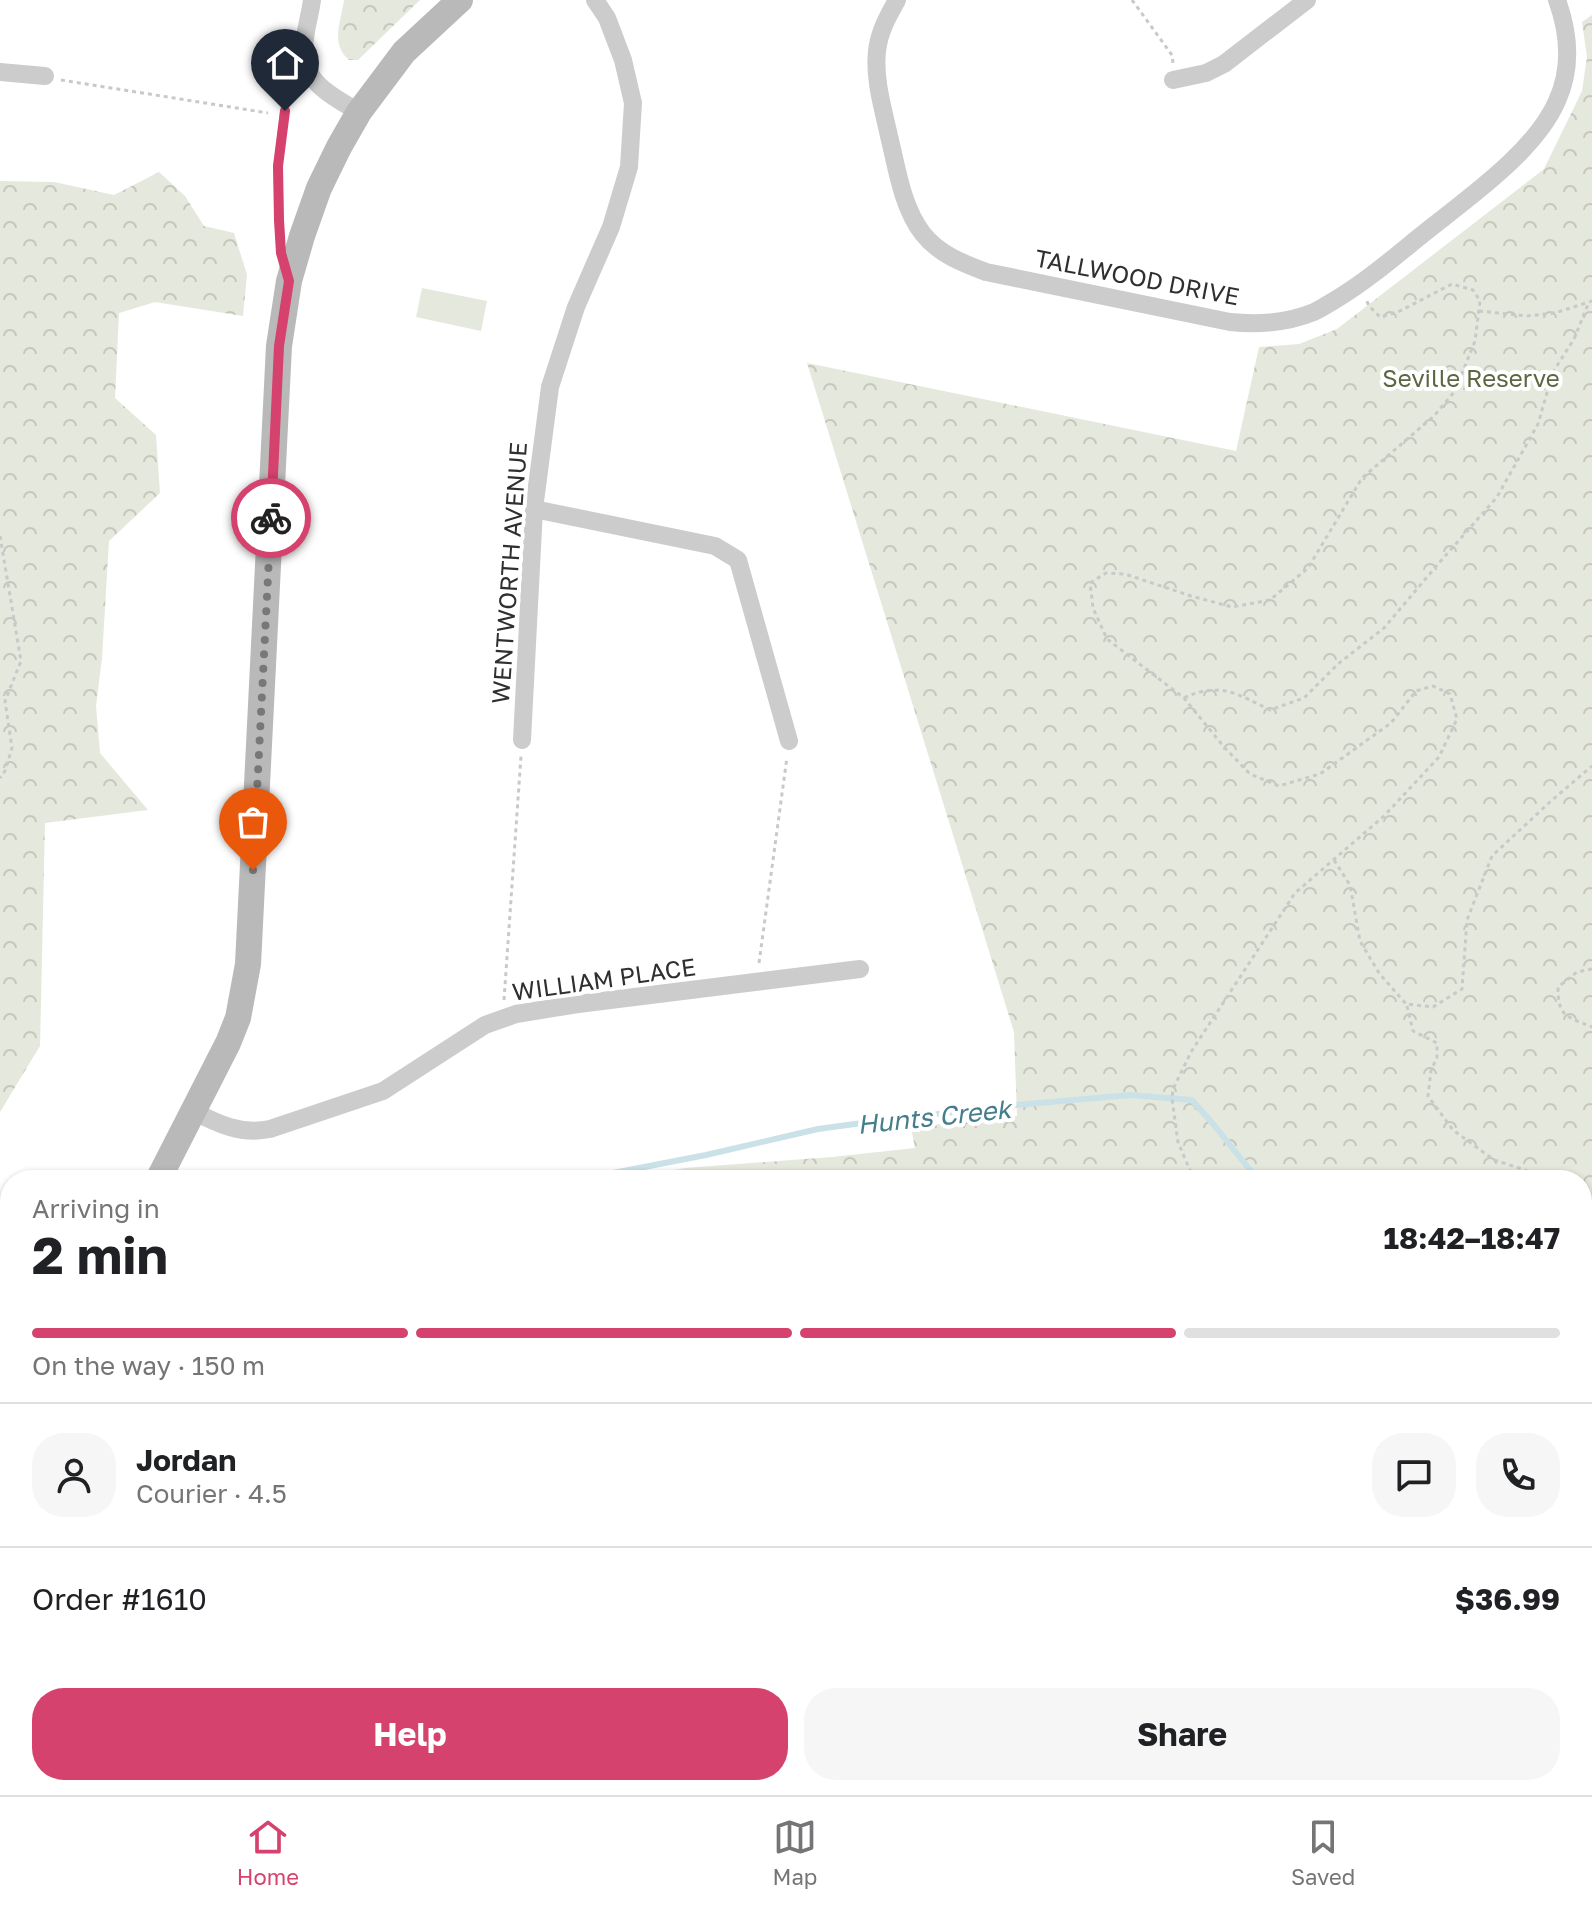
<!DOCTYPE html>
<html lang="en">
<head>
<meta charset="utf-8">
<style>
  :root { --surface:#fff; --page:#f6f6f6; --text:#202124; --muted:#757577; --line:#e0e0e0; --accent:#d5426d }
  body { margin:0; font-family:"Golos Text",sans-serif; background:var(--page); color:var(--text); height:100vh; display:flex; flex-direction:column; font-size:30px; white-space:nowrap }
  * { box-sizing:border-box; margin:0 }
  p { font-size:26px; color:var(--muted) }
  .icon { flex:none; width:44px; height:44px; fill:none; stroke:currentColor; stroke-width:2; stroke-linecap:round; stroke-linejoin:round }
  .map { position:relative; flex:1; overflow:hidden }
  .panel { position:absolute; left:0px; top:1170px; width:1592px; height:626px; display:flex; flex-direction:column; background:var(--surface); border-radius:32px 32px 0 0; box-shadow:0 2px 6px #0004 }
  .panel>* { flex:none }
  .pin { position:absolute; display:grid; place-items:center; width:68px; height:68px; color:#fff; margin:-82px -34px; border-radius:50% 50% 50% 0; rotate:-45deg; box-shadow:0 0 8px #0007 }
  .pin .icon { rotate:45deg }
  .courier { position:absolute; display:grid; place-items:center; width:80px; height:80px; margin:-40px; border:6px solid #d5426d; border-radius:50%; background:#fff; color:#222; box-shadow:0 2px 10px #0007 }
  .overview em { font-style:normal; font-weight:700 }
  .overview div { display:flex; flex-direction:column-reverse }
  .overview { display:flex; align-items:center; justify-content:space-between; height:136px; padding:0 32px }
  h1 { font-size:52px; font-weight:700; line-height:60px }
  .bar { display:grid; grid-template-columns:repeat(4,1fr); gap:12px 8px; align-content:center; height:96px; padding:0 32px }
  .bar i { height:10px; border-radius:6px; background:var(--line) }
  .bar .on { background:var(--accent) }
  .bar p { grid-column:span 4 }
  .line { display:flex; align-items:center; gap:20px; padding:0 32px; border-top:2px solid var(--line) }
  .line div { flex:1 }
  .round { display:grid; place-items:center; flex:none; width:84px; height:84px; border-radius:32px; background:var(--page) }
  .action { display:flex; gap:16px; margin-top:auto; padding:16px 32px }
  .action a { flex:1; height:92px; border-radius:32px; background:var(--accent); color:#fff; font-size:32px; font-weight:700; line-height:92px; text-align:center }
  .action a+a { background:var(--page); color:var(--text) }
  .tab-bar { display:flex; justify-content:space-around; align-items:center; height:112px; border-top:2px solid var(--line); background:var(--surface); font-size:22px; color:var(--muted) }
  .tab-bar a { display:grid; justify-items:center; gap:4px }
  .tab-bar .on { color:var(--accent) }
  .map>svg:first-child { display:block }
  .green { fill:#e5e8dc }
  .forest { fill:url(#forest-crowns) }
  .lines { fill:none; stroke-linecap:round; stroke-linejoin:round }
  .stream { stroke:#cae2e7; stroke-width:6 }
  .path { stroke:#c9c9c9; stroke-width:3; stroke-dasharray:4 4; stroke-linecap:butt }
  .service { stroke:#ccc; stroke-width:9 }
  .minor { stroke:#ccc; stroke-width:18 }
  .secondary { stroke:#b9b9b9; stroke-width:26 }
  .done { stroke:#787878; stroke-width:8; stroke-dasharray:0 14.4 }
  .route { stroke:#d5426d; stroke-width:10 }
  .labels { text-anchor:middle; stroke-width:8; stroke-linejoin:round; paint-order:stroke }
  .street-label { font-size:24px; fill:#2f2f2f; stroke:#fff }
  .park-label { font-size:24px; fill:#5b6741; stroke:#fff }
  .water-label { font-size:26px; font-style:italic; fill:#447e8a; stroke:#fff }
</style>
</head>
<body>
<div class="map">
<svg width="1592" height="1795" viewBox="0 0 1592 1795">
  <defs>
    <pattern id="forest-crowns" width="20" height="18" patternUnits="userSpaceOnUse" patternTransform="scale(2)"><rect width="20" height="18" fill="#e5e8dc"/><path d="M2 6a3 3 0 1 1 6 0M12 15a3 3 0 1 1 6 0" fill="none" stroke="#c5c7bd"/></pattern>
  </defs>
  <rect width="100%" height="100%" fill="#fff"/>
  <path class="green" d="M422,288l65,13 -6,30 -65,-14z"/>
  <path class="forest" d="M344,0h76l-62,60h-9c-19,-16 -8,-38 -5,-60z
    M1592,15v1780h-1578l-4,-4 -7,-53 7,-8v56h1572v-606h-966l69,-12 147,-11 83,-9 -4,-21 106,-11 -3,-84 -207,-669 429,88 23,-104 40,-3 38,-15 207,-160 38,-78 5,-34 -5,-35z
    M159,172l26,24 19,30 30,7 13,42 -4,41 -88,-14 -36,11 -4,85 41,37 4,58 -51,48 -7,117 -6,48 4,47 48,57 -103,13 -5,223 -40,66v-931l54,1 60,13z"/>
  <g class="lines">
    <path class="stream" d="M577,1180l129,-25 112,-26 59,-8 139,-16 114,-10 62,5 22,25 44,55
      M1582,1462h10
      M10,1711l-5,6v28l5,9
      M27,1786l7,9"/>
    <path class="path" d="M1132,0l40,55 1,8
      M61,80l207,33
      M1479,311l48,5 28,-3 34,-11
      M0,536l21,125 -16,40 7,47 -7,23 -5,7
      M1184,698c36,-17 53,-4 86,12l34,-12 34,-34 46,-36 55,-65 58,-66 41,-73 15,-52 21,-33 15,-37 3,-1
      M1334,860l16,25 10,56 19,32 27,31 27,3 29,-18 5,-69 25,-64 59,-55 41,-35
      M759,963l28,-206
      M1592,969l-15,3 -19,15c0,31 9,29 34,40
      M504,1000l17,-244
      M1407,1006l6,25 24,12v14l-6,14 -3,25 25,34 41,30 31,10 16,10
      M897,1180l96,-4 21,4
      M1194,1180l-16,-38 -6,-43 1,-10 18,-37 104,-159 89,-77 55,-59 18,-38 -7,-25 -17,-8 -17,5 -25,32 -71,51 -41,12 -29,-12 -26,-27 -40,-49 -77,-59 -14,-31 -3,-25 16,-10 19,1 66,22 41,11 38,-7 38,-32 54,-90 72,-62 21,-25 20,-50 5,-40 -7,-11 -21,-6 -54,28 -18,5 -11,-11 -3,-7
      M1582,1219l10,10
      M1582,1507l10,4
      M1582,1774l10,-5
      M166,1786l6,4 1,5
      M478,1786l6,9
      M1052,1786l2,9
      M1425,1786l12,9
      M1485,1795l7,-8 6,-1"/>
    <path class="service" d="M285,266l-4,-13 -2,-33 -1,-54 10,-83 13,-26"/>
    <path class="minor" d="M312,0c-2,16 -8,33 -8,50 -1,33 31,48 55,62
      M897,0c-9,16 -18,32 -20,51 -3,29 6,57 12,85 8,32 13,71 34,98 16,20 39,29 63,38l244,50c29,3 57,1 84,-10 7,-3 14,-8 21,-12 30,-18 56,-40 83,-62 44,-36 116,-84 139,-137 15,-33 12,-68 0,-101
      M0,72l45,4
      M1173,80l33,-7 18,-9 83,-64
      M534,509l181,37 23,14 51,181
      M522,740l12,-231 16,-122 26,-80 35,-80 18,-60 4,-64 -10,-43 -16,-42 -12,-18
      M193,1111c25,13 48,24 77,18l113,-38 102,-66 31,-11 62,-10 282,-35"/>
    <path class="secondary" d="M158,1180l70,-137 10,-25 10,-54 31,-618 10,-65 13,-45 17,-48 20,-41 20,-35 45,-60 56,-52
      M0,1454l10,-13"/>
  </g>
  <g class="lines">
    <path class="done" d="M253,870l18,-352"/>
    <path class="route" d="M271,518l8,-172 10,-65 -8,-28 -2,-33 -1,-54 7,-55"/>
  </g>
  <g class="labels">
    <g class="street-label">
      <text transform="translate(1137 278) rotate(11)" y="8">TALLWOOD DRIVE</text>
      <text transform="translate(510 573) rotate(-86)" y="8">WENTWORTH AVENUE</text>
      <text transform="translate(604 980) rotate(-8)" y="8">WILLIAM PLACE</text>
    </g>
    <g class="park-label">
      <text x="1471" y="387">Seville Reserve</text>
    </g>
    <g class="water-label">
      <text transform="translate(934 1117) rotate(-6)" y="9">Hunts Creek</text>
    </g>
  </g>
</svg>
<div class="pin" style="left:253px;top:870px;background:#ea580c"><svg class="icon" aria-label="bag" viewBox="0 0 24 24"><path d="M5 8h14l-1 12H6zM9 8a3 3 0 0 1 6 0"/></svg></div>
<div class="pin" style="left:285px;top:111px;background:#1f2937"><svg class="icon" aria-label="home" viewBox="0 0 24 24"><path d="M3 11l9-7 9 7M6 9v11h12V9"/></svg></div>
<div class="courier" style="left:271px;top:518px"><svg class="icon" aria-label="bike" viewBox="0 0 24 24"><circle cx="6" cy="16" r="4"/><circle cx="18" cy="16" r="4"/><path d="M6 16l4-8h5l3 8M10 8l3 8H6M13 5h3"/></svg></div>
<section class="panel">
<div class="overview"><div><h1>2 min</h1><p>Arriving in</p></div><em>18:42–18:47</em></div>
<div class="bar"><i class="on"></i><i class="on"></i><i class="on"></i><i></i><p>On the way · 150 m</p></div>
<div class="line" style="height:144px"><a class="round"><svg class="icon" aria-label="person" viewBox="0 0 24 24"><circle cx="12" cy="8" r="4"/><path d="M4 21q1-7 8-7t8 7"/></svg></a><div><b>Jordan</b><p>Courier · 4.5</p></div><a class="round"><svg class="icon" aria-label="chat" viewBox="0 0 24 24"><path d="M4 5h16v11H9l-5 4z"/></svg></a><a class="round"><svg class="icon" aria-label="phone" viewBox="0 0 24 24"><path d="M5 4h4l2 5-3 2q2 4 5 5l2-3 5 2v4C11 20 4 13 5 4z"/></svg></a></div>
<div class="line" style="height:104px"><div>Order #1610</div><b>$36.99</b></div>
<div class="action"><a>Help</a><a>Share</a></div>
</section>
</div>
<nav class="tab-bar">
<a class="on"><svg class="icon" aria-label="home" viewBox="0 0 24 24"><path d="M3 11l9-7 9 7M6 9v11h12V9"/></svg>Home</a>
<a><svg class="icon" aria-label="map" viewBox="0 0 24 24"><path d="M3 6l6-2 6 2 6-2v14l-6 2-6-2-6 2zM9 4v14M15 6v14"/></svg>Map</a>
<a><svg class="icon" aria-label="saved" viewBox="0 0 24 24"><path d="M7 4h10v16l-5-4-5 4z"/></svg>Saved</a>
</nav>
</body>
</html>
